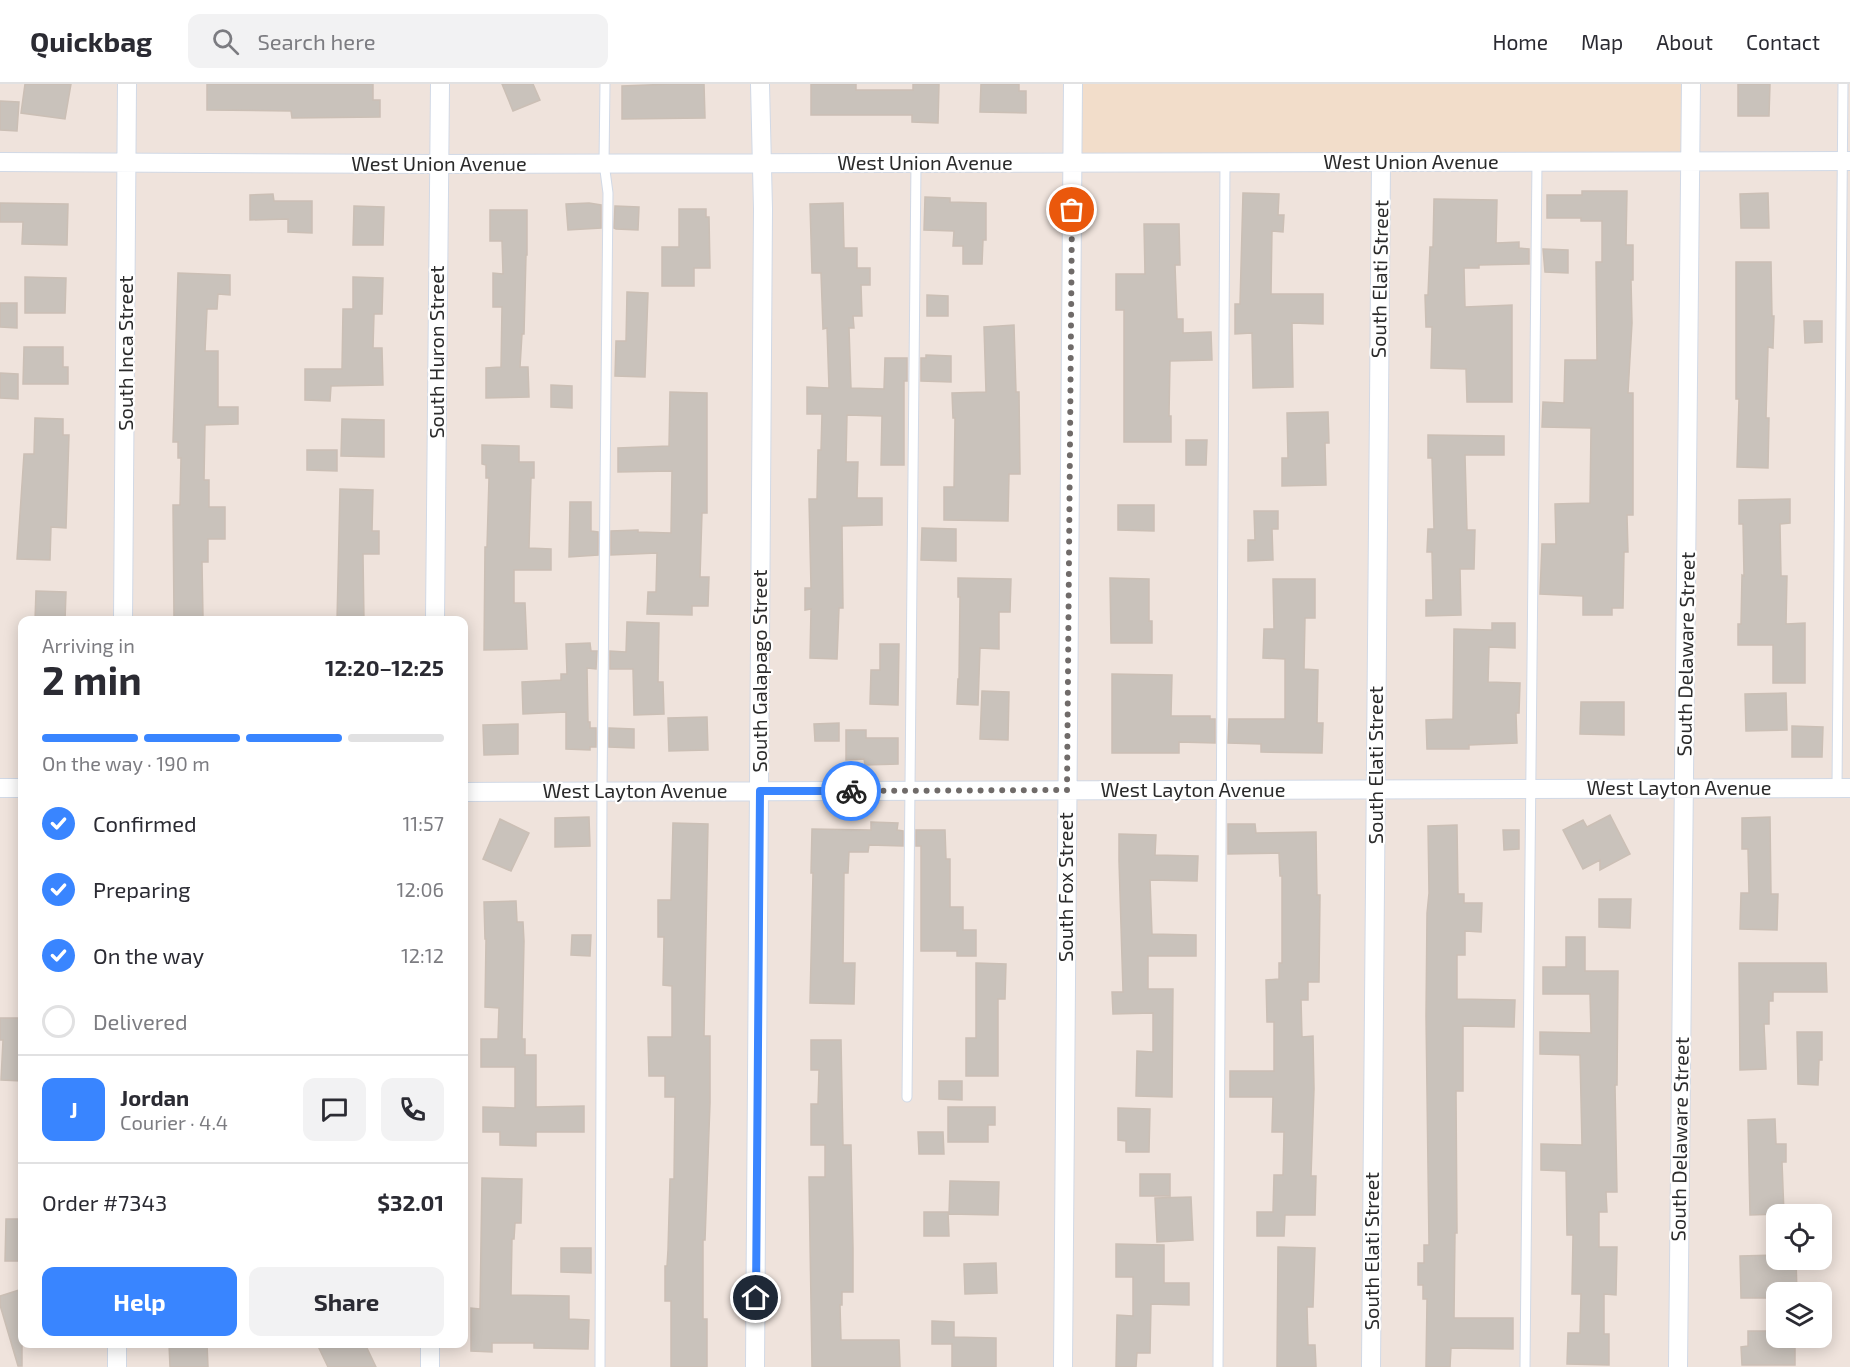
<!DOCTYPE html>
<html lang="en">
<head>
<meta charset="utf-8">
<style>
  :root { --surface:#fff; --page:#f2f2f3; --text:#2b2b33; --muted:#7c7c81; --line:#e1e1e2; --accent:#3985ff }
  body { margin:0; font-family:"Exo 2",sans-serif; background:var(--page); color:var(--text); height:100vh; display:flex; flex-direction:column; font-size:22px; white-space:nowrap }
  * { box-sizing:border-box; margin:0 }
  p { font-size:20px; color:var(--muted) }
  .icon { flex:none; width:33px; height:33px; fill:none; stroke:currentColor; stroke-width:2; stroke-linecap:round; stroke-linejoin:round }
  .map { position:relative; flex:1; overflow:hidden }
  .side { position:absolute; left:18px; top:532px; width:450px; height:732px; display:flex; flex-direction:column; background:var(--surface); border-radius:12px; box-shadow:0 3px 15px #0003 }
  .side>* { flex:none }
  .fabs { position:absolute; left:1766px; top:1120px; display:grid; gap:12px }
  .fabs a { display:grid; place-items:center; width:66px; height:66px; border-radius:12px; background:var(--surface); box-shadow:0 3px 15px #0003; font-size:30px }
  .pin { position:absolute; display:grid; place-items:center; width:51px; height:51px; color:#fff; margin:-26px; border:3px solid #fff; border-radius:50%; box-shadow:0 2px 6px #0007 }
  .courier { position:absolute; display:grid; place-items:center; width:60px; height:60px; margin:-30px; border:4px solid #3985ff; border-radius:50%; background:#fff; color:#222; box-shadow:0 2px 8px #0007 }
  .summary em { font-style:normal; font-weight:700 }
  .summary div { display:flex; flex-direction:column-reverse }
  .summary { display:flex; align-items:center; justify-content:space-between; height:102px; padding:0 24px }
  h1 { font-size:39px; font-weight:700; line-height:45px }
  .bar { display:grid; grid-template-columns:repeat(4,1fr); gap:9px 6px; align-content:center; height:72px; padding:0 24px }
  .bar i { height:8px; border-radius:4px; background:var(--line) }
  .bar .selected { background:var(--accent) }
  .bar p { grid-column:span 4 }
  .line { display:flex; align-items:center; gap:15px; padding:0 24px; border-top:2px solid var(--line) }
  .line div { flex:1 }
  .round { display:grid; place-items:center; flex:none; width:63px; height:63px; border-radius:12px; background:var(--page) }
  ol { padding:0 24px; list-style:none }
  li { display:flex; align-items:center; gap:18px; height:66px }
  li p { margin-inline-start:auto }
  li .icon { padding:6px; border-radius:50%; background:var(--accent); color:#fff; stroke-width:4 }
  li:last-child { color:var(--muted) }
  li i { width:33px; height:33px; border:3px solid var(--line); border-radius:50% }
  .button { display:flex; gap:12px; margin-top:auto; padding:12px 24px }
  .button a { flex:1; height:69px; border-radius:12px; background:var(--accent); color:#fff; font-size:24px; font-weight:700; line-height:69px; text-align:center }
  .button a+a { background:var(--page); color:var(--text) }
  header { display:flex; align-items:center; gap:36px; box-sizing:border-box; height:84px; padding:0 30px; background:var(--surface); border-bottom:2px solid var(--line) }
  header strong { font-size:28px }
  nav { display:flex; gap:33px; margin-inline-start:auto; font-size:21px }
  .search { width:420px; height:54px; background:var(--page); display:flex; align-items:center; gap:15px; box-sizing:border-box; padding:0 21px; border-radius:12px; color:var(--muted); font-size:22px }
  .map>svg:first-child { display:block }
  .education { fill:#f2ddca }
  .building { fill:#c9c2bb; stroke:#cbbfb5; stroke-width:1.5 }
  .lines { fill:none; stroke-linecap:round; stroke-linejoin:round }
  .lane-casing { stroke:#d1d9e6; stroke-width:11 }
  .street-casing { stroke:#d1d9e6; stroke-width:20 }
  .lane { stroke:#fff; stroke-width:9 }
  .street { stroke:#fff; stroke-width:18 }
  .done { stroke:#706b69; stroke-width:6; stroke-dasharray:0 10.8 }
  .route { stroke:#3985ff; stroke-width:8 }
  .labels { text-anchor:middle; stroke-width:4.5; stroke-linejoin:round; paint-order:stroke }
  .street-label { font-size:20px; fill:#2b2b2b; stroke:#fff }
</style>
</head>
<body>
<header>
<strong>Quickbag</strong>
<div class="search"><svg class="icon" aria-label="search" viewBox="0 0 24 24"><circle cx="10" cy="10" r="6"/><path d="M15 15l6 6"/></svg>Search here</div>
<nav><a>Home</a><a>Map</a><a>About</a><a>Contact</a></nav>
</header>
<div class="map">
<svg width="1850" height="1283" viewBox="0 0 1850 1283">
  <rect width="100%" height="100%" fill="#efe3dc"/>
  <path class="education" d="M1073,0h618l-1,77 -618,2z"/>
  <path class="building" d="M25,0h46l-6,35 -44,-6z
    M207,0h166v16h7v17l-88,1 -1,-7 -84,-1z
    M502,0h31l7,16 -27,11z
    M672,0h32l1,34 -83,1v-33z
    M811,0h45v6h57v-6h26l-1,39 -26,-1v-7h-101z
    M981,0h38v7h7v22l-46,-1z
    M1738,0h32l-1,32h-31z
    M0,17l19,1 -2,29 -17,-1z
    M1582,107h45l-1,54h7v35h-2l1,43 -4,70h5v122h-6l1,37h-4l-1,56h-11v7h-29v-19l-43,-2 2,-50h14l-1,-40 35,-1 1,-75 -49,-1 1,-25 21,1 1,-43h32l-1,-98h6v-41h-21v-3h-34v-23h35z
    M1243,109l36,1 -1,21h6l-1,17 -11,-1 -1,63h52v30l-31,-1 1,64 -40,1 -1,-55 -17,1v-30h5z
    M1768,109l1,35h-28l-1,-34z
    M273,110l1,7h38v32l-24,-1v-13l-38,1v-25z
    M925,113l25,1v4l36,1v37h-3l-1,24h-19v-18h-10l1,-15 -30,-1z
    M1434,115l63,1 -1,43 23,-1v6l10,1v15l-50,1v3h-15l1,39 47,-2v97h-45l-1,-33 -35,-1 1,-41h-6l-1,-32h3l2,-48h3z
    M0,119l68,1 -1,41 -45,-1 1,-22h-23z
    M589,119l12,2v23l-33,2 -2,-26z
    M843,119l1,45h13v20h13v17h-9l1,31h-9l1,12h-5l2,60 33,1 1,-31h22v23h-3v84h-23l1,-49 -35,-1 -1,47h12l-1,36h25v27l-40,1 1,82h-4l-2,51 -27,-1 1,-49 -6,1v-22h6l-2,-89h8l1,-49h3l1,-36h-15v-27l22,1 -2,-60 -4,1 -2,-56h-9l-2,-69z
    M354,122l30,1 -1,38h-30z
    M615,122l24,1 -1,23 -22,-1 -2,-1z
    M679,125h27v8h3l1,51h-16v18h-32v-39h17z
    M490,126h37v45h-1l-2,79h-2l-2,33h8l1,30 -43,1v-30l15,-1 1,-60h-9v-34l10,1 -1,-33h-12z
    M1144,140h35l1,41h-5l2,54h6v14l28,-1 1,28 -42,1 -1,55h2v26h-47v-132h-8v-36h29z
    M1543,165l25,1v23l-23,-1z
    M1736,178h35l1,54h2l-1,32 -5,-1 -2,71h3l-1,50 -31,-1 2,-68h-3z
    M178,189l52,2v20l-12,-1 -1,15h-10l-2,42h13v56h20v17l-33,1 -1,55h5v27h16v32h-17v23h-6l1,56h-29l-1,-113h7l1,-47h-3v-16h-5z
    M25,193l41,1 -1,35h-40z
    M353,193l30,1 -1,36h-8l-1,34h9l1,37 -52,1 -1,15 -25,-1v-31h37l1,-60h10z
    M627,208l21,1 -3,84 -30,-1 1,-35h10z
    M927,211l21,1v20h-21z
    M0,219h17v25l-17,-1z
    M1804,237h18v21l-17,1z
    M1014,241l2,67h3l1,82h-11l-1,47 -64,-1v-33h10l1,-69h-2l-1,-25 34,-1 -2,-65z
    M24,263h39v20h5v17h-45z
    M926,271l25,1v26l-30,-1v-23h5z
    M0,289l18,1v25l-18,-1z
    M551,301l21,1v22l-21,-1z
    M670,308l37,1v120h-5l-2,64h9l-1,29h-16v9l-45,-1 1,-22h8l1,-39 -46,2v-24l27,-1v2l33,1 1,-62 -54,1v-24l51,-2z
    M1328,328l1,31h-4l1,42 -44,1v-28h6l-1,-45z
    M35,334l28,1v16h6l-3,93 -15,-1 -1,33 -33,-1 7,-105h10z
    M342,335l42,1v37l-43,-1z
    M1428,351l76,1v19h-39l2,75h8l-1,39h-14l1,46 -35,1v-16h7l-1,-48h-5l1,-23h6l-2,-71h-4z
    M1186,356h21l-1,25h-20z
    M482,361l37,1v16h15v16h-3l-2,70 22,1v21h-37v33h11l2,46 -43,1 1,-103h2l2,-69h-3v-13l-4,-1z
    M307,366h30v21l-30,-1z
    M340,405l33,1 -1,41h7v23h-16l1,67h-27z
    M1790,415v24l-10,1 1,52h6l-1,48 19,-1v60h-32v-38h-35v-21h3l1,-49 2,1 -1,-52h-4v-24z
    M570,418h21v29l7,1v23l-29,2z
    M1118,421h36v26l-36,-1z
    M1254,427h24v18h-6l1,31 -25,1v-21h7z
    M922,444l34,1v32l-35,-1z
    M958,494l53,1 -1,33h-11v37l-19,-1 -2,57 -21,-1 1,-25h1l1,-82h-2z
    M1110,494l39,1v42h3v22h-41z
    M1273,495h42v39h-10l-1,51 14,1 -1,53h6l-1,30 -61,-1v-8l-33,-1 1,-24h56v-60l-22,-1 1,-29h10z
    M36,507l30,1 -1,29h-30z
    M627,538l32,1 -1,59h5l1,32 -30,1 -1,-46h-23v-18l16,1z
    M1492,539h23v25l-26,-1 -1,35 32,1 -1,30h-3l1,30 -48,2v4h-42l-1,-29 27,-1 1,-90 38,1z
    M590,559l1,8h6l-1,18 -9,-1 1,54h2v6h6v19h-6v3l-24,-1v-37l-43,2 -1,-32 39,-2v-6h6l-1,-30z
    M880,560h19l-1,61 -28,-1 1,-34h9z
    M1112,590l60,1 -1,41h39v3h5v24l-36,-1v11h-67z
    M982,607l27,1 -1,48 -28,-1z
    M1786,609l1,37 -41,1 -1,-37z
    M1581,618h43v33l-44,-1z
    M707,633l1,33 -39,1 -1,-33z
    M839,639v18h-24l-1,-17z
    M518,640v30l-34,1 -1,-30z
    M1792,642l31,1 -1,30h-30z
    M609,644l25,1v19l-25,-1z
    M846,646h20v8h32v26l-33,1 -1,-6 -18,1z
    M1610,731l20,39 -30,16v-10l-17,9 -20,-39 20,-10 4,7z
    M589,733l1,29 -35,1v-29z
    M1770,733l1,77h7l-1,36 -37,-1 1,-36h8l-1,-44h-6v-31z
    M500,735l29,14 -18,38 -28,-12z
    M871,738l27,1 -1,7 6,1v15l-34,-1 -1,7h-19l-1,21h-4l-1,90h12l-1,41 -44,-1 3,-130h-2l1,-44 59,1z
    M673,739l35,1 -4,212h6v67l-5,137h-2v79h4v48h-36v-66h-6v-35h2l1,-16 2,-71h4l1,-82h-10v-21h-16l-1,-39h24v-51l-9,-1 1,-48h-6v-37h13z
    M1228,740h27l1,9 60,-1 1,63h3l-1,87h-11v18h-7l1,37 11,-1 1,53 -3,87h5l-1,39h-30l-1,21h-27v-24h16l1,-37h9l1,-43h-12l1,-35h-43v-26h44v-49h-7l-1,-42 13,-1v-16h3v-87h-2l-1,-23 -51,1z
    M1457,741l1,69h6v9h18l-1,29 -16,-1v24h-8v44l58,1 -1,27 -51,-1v65h-7l1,142h-2l-1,85h59v31l-62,-1 -1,19h-24l1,-68h-4v-14h-5v-22h6v-18h5l-3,-229 1,-103 2,-20 -1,-67z
    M916,746h29l1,29h4v48h13v23h13v26h-19v-5h-36v-105h-5z
    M1503,746h16v19l-15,1z
    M1119,750l37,1 -1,20 43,1 -1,25 -47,-1 2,54 44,1v21h-48v33h25l-1,108 -36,-1 1,-45 16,1v-39l-40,1 -1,-22h11l-4,-131z
    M1599,815h32l-1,29 -31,-1z
    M516,817l1,21h6l1,19 -2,98h3v16h11v52l48,-1v26h-48v14l-36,-1v-13h-17v-25l32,1v-41h-34v-28h17l1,-31 -14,-1 1,-68h-1l-1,-37z
    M572,851h19l-1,21 -19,-1z
    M1566,853h19v34h33l-1,114h-2l2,107h-11l1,20h-8v35h18l-1,48 -12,-1v40h5v31l-42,-1 1,-31h12l1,-39h-9l1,-59h-6l-1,-64 -25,-1v-26l41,1 -2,-90 -40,-1v-22l51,1 -1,-39h-47v-27h23z
    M976,879l30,1 -1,35h-7v77h-32v-38h10z
    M1739,879h87l1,29h-54v9h-4v23h-5l2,45 -26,1z
    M0,934h22v63l-21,-1 2,-40h-3z
    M1797,948h25v28h-3l-1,25 -20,-1z
    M811,956h30l2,105h8l2,103v44h-11v13h-2l1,35h58l1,27h-88l-3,-190h16v-32h-14v-41h7l1,-34h-8z
    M939,997h23v19l-23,-1z
    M948,1023h47v18h-7v17h-40z
    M1118,1024l32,1 -1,43h-23v-11l-8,-1z
    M1775,1035l1,25h10v18h-4l2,52 -34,1 -2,-95z
    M918,1048h25l1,22h-25z
    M1140,1090h30v22h-30z
    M482,1094l40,1 -1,44h-6l-1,16h-2l-1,56 58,1v23l20,1 -1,29 -54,-1v-5h-42v9l-21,-1v-43l9,1z
    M950,1097l49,1 -1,33 -49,-1z
    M1191,1113l2,43 -36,2 -2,-44z
    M924,1128h24l1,24h-25z
    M6,1135h16v42h-17z
    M1116,1160l48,1v38h25v22l-38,-1 -1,49h-13l-1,14h-20l1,-52 16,1v-39h-17z
    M1278,1163l37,1 -2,59h-6l1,38h7l1,22h-39z
    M561,1164h30v25l-30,-1z
    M1776,1171v5h20l1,33h-21v5h-35l-1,-42z
    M996,1179l1,30 -32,1 -1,-30z
    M22,1205v77h-4l-18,-61v-9z
    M932,1237l22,1v15l42,1v29h-44v-23h-20z
    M1748,1247h28v7h19v27h-53l-1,-18 7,-1z
    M169,1260h38l1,23h-38z
    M317,1260h48l11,23h-48z"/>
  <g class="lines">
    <g class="lane-casing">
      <path id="lane" d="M1837,704l6,-704
        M907,1013l9,-934
        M600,1283l2,-576 6,-598 -4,-30 1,-79
        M1218,1283l7,-1204
        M1525,1283l12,-1205"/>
    </g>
    <g class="street-casing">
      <path id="street" d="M0,78l439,2 1411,-3
        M123,537l4,-537
        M435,537l5,-537
        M0,704h22
        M464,708l1386,-4
        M117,1283v-23
        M430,1283v-23
        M755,1283l8,-1158 -3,-125
        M1063,1283l10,-1283
        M1371,1283l10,-1205
        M1678,1283l13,-1283"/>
    </g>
    <use href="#lane" class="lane"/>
    <use href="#street" class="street"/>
  </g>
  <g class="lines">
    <path class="done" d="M851,707l216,-1 5,-580"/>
    <path class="route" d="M756,1214l4,-507h91"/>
  </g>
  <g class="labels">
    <g class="street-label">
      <text x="1411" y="85">West Union Avenue</text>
      <text x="925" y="86">West Union Avenue</text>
      <text x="439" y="87">West Union Avenue</text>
      <text transform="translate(1380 195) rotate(-89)" y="7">South Elati Street</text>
      <text transform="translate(437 268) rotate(-90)" y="7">South Huron Street</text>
      <text transform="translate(126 269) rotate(-90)" y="7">South Inca Street</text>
      <text transform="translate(1686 570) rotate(-89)" y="7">South Delaware Street</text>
      <text transform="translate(760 587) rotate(-90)" y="7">South Galapago Street</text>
      <text transform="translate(1376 681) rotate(-90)" y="7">South Elati Street</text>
      <text x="1679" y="711">West Layton Avenue</text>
      <text x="1193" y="713">West Layton Avenue</text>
      <text x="635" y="714">West Layton Avenue</text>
      <text transform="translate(1066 803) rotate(-90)" y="7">South Fox Street</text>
      <text transform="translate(1680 1055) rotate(-89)" y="7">South Delaware Street</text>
      <text transform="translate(1372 1167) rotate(-90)" y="7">South Elati Street</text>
    </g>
  </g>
</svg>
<div class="fabs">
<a><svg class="icon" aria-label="locate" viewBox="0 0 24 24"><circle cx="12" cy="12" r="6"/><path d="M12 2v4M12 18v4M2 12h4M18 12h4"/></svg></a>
<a><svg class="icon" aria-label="layers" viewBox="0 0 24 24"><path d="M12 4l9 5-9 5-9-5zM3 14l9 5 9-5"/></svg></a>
</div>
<div class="pin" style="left:1072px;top:126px;background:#ea580c"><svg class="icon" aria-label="bag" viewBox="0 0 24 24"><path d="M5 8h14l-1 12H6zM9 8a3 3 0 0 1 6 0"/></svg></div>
<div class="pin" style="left:756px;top:1214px;background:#1f2937"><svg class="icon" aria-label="home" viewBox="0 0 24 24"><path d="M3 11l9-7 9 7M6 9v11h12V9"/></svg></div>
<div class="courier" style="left:851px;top:707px"><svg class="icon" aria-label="bike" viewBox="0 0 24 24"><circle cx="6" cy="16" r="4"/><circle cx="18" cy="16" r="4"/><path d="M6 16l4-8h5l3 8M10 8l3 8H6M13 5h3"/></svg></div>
<section class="side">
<div class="summary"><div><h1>2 min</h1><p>Arriving in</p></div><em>12:20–12:25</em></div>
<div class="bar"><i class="selected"></i><i class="selected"></i><i class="selected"></i><i></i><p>On the way · 190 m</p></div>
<ol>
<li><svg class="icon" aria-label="check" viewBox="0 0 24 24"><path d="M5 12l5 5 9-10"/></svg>Confirmed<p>11:57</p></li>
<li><svg class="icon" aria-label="check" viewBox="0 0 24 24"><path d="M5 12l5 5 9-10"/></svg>Preparing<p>12:06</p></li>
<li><svg class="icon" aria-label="check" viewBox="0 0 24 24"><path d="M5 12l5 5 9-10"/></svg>On the way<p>12:12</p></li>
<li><i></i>Delivered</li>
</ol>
<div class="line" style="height:108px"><b class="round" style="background:var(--accent);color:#fff">J</b><div><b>Jordan</b><p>Courier · 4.4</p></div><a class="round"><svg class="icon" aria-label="chat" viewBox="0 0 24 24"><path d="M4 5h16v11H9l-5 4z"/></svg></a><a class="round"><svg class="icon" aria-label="phone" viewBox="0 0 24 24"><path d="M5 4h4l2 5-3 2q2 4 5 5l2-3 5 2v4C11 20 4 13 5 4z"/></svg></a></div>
<div class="line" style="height:78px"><div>Order #7343</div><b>$32.01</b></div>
<div class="button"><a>Help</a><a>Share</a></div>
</section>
</div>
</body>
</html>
